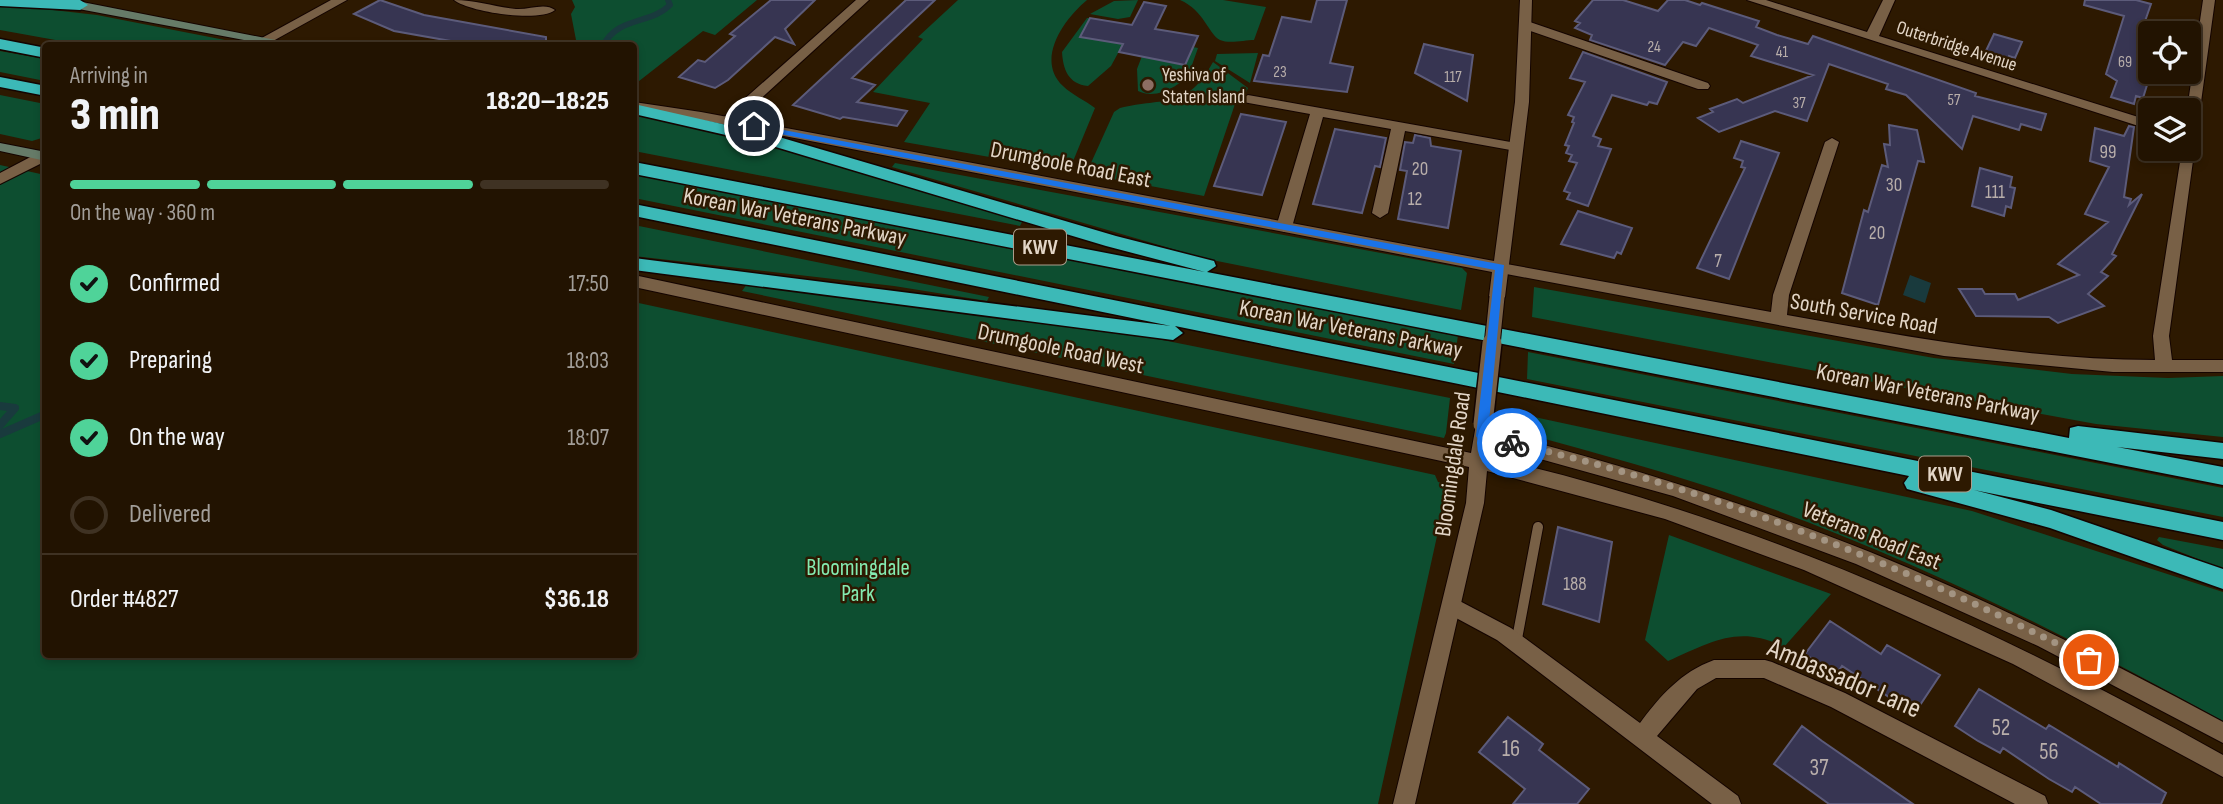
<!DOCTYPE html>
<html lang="en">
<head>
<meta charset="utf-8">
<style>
  :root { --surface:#221301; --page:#2a1c0b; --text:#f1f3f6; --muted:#a29e99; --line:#3f3223; --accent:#4fd399 }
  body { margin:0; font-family:"Sofia Sans Condensed",sans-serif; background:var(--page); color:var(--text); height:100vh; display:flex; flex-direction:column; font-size:26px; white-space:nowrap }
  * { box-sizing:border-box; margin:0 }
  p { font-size:23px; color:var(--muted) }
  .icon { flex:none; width:38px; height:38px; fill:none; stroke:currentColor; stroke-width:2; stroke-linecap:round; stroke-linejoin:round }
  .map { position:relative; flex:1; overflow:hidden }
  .sheet { position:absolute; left:42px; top:42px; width:595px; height:616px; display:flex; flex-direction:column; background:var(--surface); border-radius:7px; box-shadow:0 4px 10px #0003,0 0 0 2px var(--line) }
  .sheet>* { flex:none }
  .tools { position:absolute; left:2138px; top:21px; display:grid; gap:14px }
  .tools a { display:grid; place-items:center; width:63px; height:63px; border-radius:7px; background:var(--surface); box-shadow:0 4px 10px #0003,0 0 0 2px var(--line); font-size:35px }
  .pin { position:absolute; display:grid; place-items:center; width:60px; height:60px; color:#fff; margin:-30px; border:4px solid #fff; border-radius:50%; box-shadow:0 2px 7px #0007 }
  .courier { position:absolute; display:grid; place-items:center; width:70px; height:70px; margin:-35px; border:5px solid #1a73e8; border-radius:50%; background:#fff; color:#222; box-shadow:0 2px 9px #0007 }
  .headline em { font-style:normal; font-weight:800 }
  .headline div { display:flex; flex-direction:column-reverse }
  .headline { display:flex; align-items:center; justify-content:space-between; height:119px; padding:0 28px }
  h1 { font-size:46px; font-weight:800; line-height:52px }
  .bar { display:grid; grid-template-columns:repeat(4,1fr); gap:10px 7px; align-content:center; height:84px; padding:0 28px }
  .bar i { height:9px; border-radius:5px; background:var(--line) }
  .bar .selected { background:var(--accent) }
  .bar p { grid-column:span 4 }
  .line { display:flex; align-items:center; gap:18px; padding:0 28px; border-top:2px solid var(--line) }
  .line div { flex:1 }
  ol { padding:0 28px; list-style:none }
  li { display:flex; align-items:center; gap:21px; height:77px }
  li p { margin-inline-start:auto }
  li .icon { padding:7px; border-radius:50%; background:var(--accent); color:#111; stroke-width:4 }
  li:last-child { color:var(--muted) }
  li i { width:38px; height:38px; border:4px solid var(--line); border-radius:50% }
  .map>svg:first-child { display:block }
  .green { fill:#0d4e30 }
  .water { fill:#193a3d }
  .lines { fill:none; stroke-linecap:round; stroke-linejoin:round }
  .stream-far1 { stroke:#193a3d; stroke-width:6 }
  .stream { stroke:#193a3d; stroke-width:8 }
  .building { fill:#373552; stroke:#5c5b7a; stroke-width:2 }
  .service-casing { stroke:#140400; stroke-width:12 }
  .minor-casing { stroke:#140400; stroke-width:2 }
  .tertiary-casing { stroke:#140400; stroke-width:2 }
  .secondary-casing { stroke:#140400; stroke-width:2 }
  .motorway-casing { stroke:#140400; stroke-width:3 }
  .service { stroke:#786046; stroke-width:10 }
  .minor { fill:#786046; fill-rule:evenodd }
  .tertiary { fill:#786046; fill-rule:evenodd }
  .secondary { fill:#667b68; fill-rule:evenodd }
  .motorway { fill:#3cb9b7; fill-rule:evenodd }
  .tertiary-bridge-far1-casing { stroke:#140400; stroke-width:17; stroke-linecap:butt }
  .tertiary-bridge-casing { stroke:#140400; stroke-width:22; stroke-linecap:butt }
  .tertiary-bridge-far1 { stroke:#786046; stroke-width:15 }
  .tertiary-bridge { stroke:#786046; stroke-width:19 }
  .route { fill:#1a73e8 }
  .done { stroke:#a39482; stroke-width:7; stroke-dasharray:0 12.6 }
  .education-dot { fill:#8d6e63; stroke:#2d1901; stroke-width:2.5 }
  .labels { text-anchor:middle; stroke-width:5; stroke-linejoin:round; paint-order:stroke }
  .far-number-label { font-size:16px; fill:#b8aeaa }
  .far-street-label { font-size:19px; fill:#e3d6c7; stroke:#2d1901 }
  .far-poi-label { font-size:19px; fill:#e3d6c7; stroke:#2d1901; text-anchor:start }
  .number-label { font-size:19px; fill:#b8aeaa }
  .shield { fill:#2d1901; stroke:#ac9d8c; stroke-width:2 }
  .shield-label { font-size:21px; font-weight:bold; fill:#e3d6c7 }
  .street-label { font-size:23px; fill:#e3d6c7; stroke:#2d1901 }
  .park-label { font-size:23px; fill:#84ebb1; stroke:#2d1901 }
  .near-number-label { font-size:23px; fill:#b8aeaa }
  .near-street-label { font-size:28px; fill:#e3d6c7; stroke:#2d1901 }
</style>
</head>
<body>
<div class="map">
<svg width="2223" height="804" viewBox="0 0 2223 804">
  <rect width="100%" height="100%" fill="#2d1901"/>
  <path class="green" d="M572,0h185l-42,35 -12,-4 -69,54v-39l-64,-1 6,-5 -5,-26 4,-7z
    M958,0h129c-23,19 -52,60 -24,86 9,9 22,14 32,22l-26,63 -165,-29 26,-39 -57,-11 50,-53 -5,-2z
    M1138,0l-8,17 -12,2 -28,-5 24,-13z
    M1180,0h43l43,7 -12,33c-9,0 -25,4 -34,0 -11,-5 -16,-30 -40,-40z
    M0,4l97,11 128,25 -4,6 -138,-1 -83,-15z
    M1087,18h3l-10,19 43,7 -12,22 -23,20c-20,-2 -25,-17 -26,-34z
    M1193,47l5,1 -6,17 3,5c-14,14 -37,31 -57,21l-1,-22 5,-13z
    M0,51l45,8v22l-45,-9z
    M1258,53l-8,30 -35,-22 2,-7z
    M1213,62l35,26 -7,17 -6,-1 -31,92 -118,-22 28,-62 6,-4c45,-11 67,2 93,-46z
    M0,95l45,9v33l-13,4 -32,-7z
    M634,115l131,27 257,80 -2,4 -386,-75z
    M895,163l567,105 5,5 -6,37 -254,-51 -315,-92z
    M0,165l45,10 1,479h588v-352l801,173 3,7 8,2 -5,34 -63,286h-1378z
    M634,174l824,161 -4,29 -820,-166z
    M634,225l355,72 -2,4 -93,-15 -260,-30z
    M747,284l351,43 352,71 -4,35 -2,5 -702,-147z
    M1534,287l400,71 138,16 96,4 55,-2v61l-127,-13 -65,-12 -499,-95z
    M1528,352l695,136v29l-696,-138z
    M1525,415l447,96 251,81v129c-155,-85 -314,-165 -481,-223 -72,-25 -146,-45 -219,-65z
    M1669,535l162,59 -47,53c-45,-23 -73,-5 -116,14l-23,-21z
    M2159,537l64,12v20l-60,-24 -6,-5z"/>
  <path class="water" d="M1910,275l21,8 -6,20 -22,-8z"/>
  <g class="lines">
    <path class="stream-far1" d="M603,46c15,-30 47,-21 67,-41l-2,-5"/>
    <path class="stream" d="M46,389v8
      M0,406l15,2 -15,17
      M0,434l46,-20"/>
  </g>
  <path class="building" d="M380,0l44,15 122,22v9h-94l4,-4 -62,-11 -40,-17z
    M771,0h44l-30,29 9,15 -19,-7 -47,43 -13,8 -36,-11 19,-17 7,2 30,-26 -5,-2z
    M906,0h29l-83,78 23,7 -18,17 50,9 -10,15 -54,-9 -3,2 -47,-14z
    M1317,0h30l-17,63 23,4 -6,25 -93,-11 9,-26 6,1 13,-39 29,5z
    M1593,0h30l35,11 10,-11h17l15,5 2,-2 57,18 -3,6 21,8 31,9 5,-8 163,57 -1,3 71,18 -5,16 -20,-6 -2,6 -46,-14 -11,33 -56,-54 -20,-6 2,-5 -59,-20 -22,57 -32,-10 -56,21 -21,-14 15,-6 -3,-3 27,-10 6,4 70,-28 -62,-19 7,-11 -49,-17 -13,18 -13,-4 -18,23 -75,-25 2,-5 -17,-7 5,-5 -5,-2z
    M2085,0h51l15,4 -8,23 8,2v43l-8,26 -7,-2 -2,8 -23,-7 6,-16 -11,-7 18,-58 -40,-11z
    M1144,2l22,4 -11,23 43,7 -13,29 -66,-13 4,-8 -43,-7 10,-19 42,7z
    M1994,34l28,8 -7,16 -6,-2 -1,4 -23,-7z
    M1424,44l49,11 -6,46 -52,-28z
    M1583,52l84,30 -10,22 -8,-2 -2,3 -35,-10 -19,41 8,3 -3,7 13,3 -23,57 -21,-7 3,-6 -6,-2 13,-28 -8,-2 3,-6 -6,-2 3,-7 -4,-1 9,-22 -2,-1 2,-5 -6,-2 17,-33 -15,-4z
    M1241,114l45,8 -24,73 -48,-9z
    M1889,125l28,5 7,32 -6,-1 -40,144 -36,-12 22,-83 4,2 14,-47 6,2 -4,-23 6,1z
    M2129,126l5,1 -10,70 7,2 -2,6 13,-11 -30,60 4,2 -15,16 7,4 -20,18 16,12 -46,17 -9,-6 -73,-1 -17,-27h23l3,5h30l3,6 61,-25 -21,-11 50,-42 -23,-8 24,-47 -19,-6 5,-33 29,8z
    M1335,129l51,9 -6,29 -5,-1 -13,47 -49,-9z
    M1415,135l15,3 1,8 30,5 -13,77 -50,-9 9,-48 -7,-1 5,-28 8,1z
    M1741,141l38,12 -50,126 -32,-11 48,-100 -4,-1 2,-6 -9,-3z
    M1980,168l32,9 -2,10 5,1 -4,20 -5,-2 -2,10 -32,-10z
    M1578,211l54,17 -11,26 -4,-2 -3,6 -53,-14z
    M1558,527l54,15 -13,80 -56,-18z
    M1830,621l51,33 6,-9 53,30 -24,36 -25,-17 -2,3 -47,-31 -6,9 -31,-21z
    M1979,689l67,40 3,-4 69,42 1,-4 47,30 -5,11h-60l-26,-17 -3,5 -23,-13 -46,-31 -3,5 -22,-12 -23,-15z
    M1508,717l35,27 -4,6 50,39 -12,15h-64l12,-15 -46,-37z
    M1802,726l20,15 91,63h-84l-55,-40z"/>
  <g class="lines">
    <g class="service-casing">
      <path id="service" d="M1516,644l22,-117"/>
    </g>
    <g class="minor-casing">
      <path id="minor" d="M454,0c23,0 41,7 62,9 13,1 29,-7 39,1 -16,13 -86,2 -101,-10z
        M856,0h13l-136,124h-10v-6z
        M1747,0h19l101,32 16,-32h12l-16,36 272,85v9z
        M2203,0h12l-46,336 3,24h51v12h-110l-169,-16 -443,-83 -8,-5 8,-5 270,49 2,-17 52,-153 7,-4 7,4 -50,153 -2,20c122,22 244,45 368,45l-2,-24 29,-187h7v-39h-2z
        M1527,21l181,62 2,3 -2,3h-10l-176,-61v-6z
        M1248,95l268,48 7,4 -7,4 -111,-20 -17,82 -8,5 -8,-5 19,-84 -68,-12 -31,110 -8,5 -8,-5 34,-113 -67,-12 -2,-3z
        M46,152v9l-46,23v-11l38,-20z
        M1452,597l59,31 129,95c20,-27 41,-51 74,-63h51l7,2 73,31 200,103 3,8h-33l-184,-97 -67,-29h-48l-19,11 -40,47 81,60 3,8h-29l-215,-164 -52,-28 -3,-6 3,-6z"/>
    </g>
    <g class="tertiary-casing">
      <path id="tertiary" d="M331,0h16l-83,46h-17z
        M1520,0h12l-3,102 -24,195 -8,6 -8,-6 3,-25 -791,-152 -67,-10v-8l67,10 793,149 21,-159z
        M634,275l837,178 6,-34h12l2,12c129,33 255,72 379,121 121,49 238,108 353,170v21l-185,-97 -182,-82 -183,-68 -183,-51 -1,12c260,59 502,168 734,298v22l-210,-113 -209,-94 -139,-51 -178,-48 -3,32 -69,301h-22l73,-301 3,-36 -835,-180z"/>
    </g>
    <g class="secondary-casing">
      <path id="secondary" d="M46,0h26l234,46h-30l-224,-42z
        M0,143l46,9v9l-46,-10z"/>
    </g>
    <g class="motorway-casing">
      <path id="motorway" d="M0,0h80l8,5 -8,5 -80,-4z
        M0,39l46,9v10l-46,-9z
        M0,77l46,9v10l-46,-9z
        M634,104l145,33 337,99 98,25 2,5 -9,6 862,166 1,-10 8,-2 145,17v16l-106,-12 106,20v18l-1589,-311v-12l571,110 -99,-26 -337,-101 -135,-31z
        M634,204l1589,318v18l-249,-50 77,20 172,59v20l-173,-61 -143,-39 -3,-6 5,-7 -734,-150 8,7 -10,7 -539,-70v-12l537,68 -537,-110z"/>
    </g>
    <use href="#service" class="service"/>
    <use href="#minor" class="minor"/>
    <use href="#tertiary" class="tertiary"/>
    <use href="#secondary" class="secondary"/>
    <use href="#motorway" class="motorway"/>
    <g class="tertiary-bridge-far1-casing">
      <path id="tertiary-bridge-far1" d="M1492,345l5,-48"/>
    </g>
    <g class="tertiary-bridge-casing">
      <path id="tertiary-bridge" d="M1483,424l9,-81"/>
    </g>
    <use href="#tertiary-bridge-far1" class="tertiary-bridge-far1"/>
    <use href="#tertiary-bridge" class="tertiary-bridge"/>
  </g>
  <path class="route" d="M751,124l753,141 -16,168 28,7 2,3 -6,5 -34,-9 -2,-3 19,-166 -741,-141z"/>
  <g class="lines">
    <path class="done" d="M1512,443c200,46 395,123 577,217"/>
  </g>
  <circle class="education-dot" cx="1148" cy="85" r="7"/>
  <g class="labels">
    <g class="far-number-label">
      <text x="1654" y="52">24</text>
      <text x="1782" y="57">41</text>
      <text x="2125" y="67">69</text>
      <text x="1280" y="77">23</text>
      <text x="1453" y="82">117</text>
      <text x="1954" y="105">57</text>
      <text x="1799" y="108">37</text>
    </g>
    <g class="far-street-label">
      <text transform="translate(1957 45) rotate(18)" y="7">Outerbridge Avenue</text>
    </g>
    <g class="far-poi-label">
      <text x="1162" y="81">Yeshiva of<tspan x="1162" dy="22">Staten Island</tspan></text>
    </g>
    <g class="number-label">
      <text x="2108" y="158">99</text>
      <text x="1420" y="175">20</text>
      <text x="1894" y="191">30</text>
      <text x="1995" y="198">111</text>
      <text x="1415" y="205">12</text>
      <text x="1877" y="239">20</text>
      <text x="1718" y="267">7</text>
      <text x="1575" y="590">188</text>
    </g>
    <g class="shield">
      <rect x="1014" y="229.5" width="52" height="35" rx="5"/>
      <rect x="1919" y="456.5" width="52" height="35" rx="5"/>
    </g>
    <g class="shield-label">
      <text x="1040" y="254">KWV</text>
      <text x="1945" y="481">KWV</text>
    </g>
    <g class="street-label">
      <text transform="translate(1071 164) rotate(11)" y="8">Drumgoole Road East</text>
      <text transform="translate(795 216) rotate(11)" y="8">Korean War Veterans Parkway</text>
      <text transform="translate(1864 313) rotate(10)" y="8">South Service Road</text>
      <text transform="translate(1351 328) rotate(11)" y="8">Korean War Veterans Parkway</text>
      <text transform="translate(1061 348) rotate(12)" y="8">Drumgoole Road West</text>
      <text transform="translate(1928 392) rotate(11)" y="8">Korean War Veterans Parkway</text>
      <text transform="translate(1452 464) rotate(-82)" y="8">Bloomingdale Road</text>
      <text transform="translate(1872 535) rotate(22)" y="8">Veterans Road East</text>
    </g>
    <g class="park-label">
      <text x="858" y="575">Bloomingdale<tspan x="858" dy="26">Park</tspan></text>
    </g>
    <g class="near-number-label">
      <text x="2001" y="735">52</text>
      <text x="1511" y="756">16</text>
      <text x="2049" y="759">56</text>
      <text x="1819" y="775">37</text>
    </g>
    <g class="near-street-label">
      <text transform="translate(1845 677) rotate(23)" y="10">Ambassador Lane</text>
    </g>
  </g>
</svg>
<div class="tools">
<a><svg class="icon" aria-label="locate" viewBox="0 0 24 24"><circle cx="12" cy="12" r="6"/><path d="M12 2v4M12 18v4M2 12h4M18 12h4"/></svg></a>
<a><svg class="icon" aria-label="layers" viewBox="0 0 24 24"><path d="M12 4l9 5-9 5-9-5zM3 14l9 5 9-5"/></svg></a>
</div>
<div class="pin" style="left:2089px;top:660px;background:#ea580c"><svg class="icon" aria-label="bag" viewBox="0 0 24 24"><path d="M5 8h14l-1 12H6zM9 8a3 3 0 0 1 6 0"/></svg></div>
<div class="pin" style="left:754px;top:126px;background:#1f2937"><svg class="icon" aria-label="home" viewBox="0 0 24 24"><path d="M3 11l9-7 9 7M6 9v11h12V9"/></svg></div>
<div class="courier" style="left:1512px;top:443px"><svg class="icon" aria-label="bike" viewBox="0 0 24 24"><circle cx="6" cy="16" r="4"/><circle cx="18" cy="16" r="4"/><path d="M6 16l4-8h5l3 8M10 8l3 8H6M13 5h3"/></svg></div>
<section class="sheet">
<div class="headline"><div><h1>3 min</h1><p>Arriving in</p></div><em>18:20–18:25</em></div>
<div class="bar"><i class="selected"></i><i class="selected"></i><i class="selected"></i><i></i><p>On the way · 360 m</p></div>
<ol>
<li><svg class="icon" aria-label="check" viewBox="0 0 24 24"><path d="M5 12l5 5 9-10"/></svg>Confirmed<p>17:50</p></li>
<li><svg class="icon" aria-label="check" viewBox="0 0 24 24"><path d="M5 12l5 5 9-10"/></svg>Preparing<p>18:03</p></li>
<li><svg class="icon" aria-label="check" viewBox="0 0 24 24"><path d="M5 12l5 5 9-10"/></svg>On the way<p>18:07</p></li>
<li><i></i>Delivered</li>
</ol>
<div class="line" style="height:91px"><div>Order #4827</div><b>$36.18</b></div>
</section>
</div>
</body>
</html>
